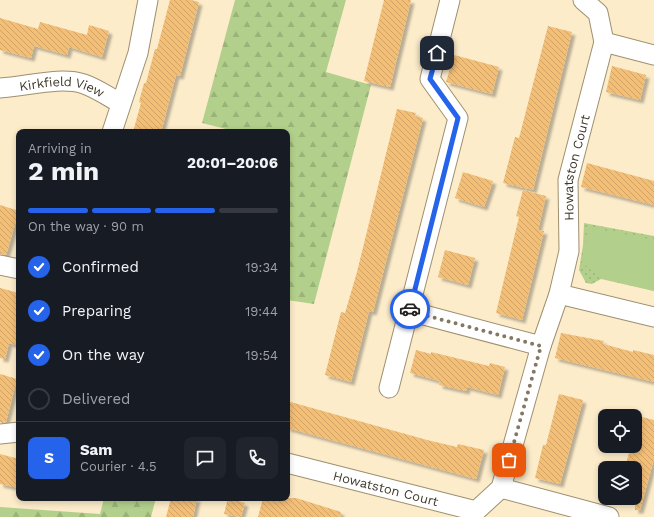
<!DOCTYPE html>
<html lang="en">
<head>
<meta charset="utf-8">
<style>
  :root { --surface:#171b24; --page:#20242c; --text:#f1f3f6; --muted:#9ea1a6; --line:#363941; --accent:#2563eb }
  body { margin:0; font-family:"Work Sans",sans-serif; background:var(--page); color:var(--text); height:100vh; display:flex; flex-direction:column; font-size:15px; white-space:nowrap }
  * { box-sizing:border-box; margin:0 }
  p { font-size:13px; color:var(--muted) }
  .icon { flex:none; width:22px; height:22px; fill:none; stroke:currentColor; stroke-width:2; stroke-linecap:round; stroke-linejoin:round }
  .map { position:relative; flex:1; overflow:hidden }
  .side { position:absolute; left:16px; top:129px; width:274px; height:372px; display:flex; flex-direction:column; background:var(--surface); border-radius:8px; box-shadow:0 2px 6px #0003 }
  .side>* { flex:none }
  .fabs { position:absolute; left:598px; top:409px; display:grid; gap:8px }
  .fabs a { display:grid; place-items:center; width:44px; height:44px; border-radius:8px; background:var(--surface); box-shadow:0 2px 6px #0003; font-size:20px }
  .pin { position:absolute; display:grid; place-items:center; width:34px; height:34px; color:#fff; margin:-17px; border-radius:8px; box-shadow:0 2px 6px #0006 }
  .courier { position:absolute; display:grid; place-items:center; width:40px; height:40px; margin:-20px; border:3px solid #2563eb; border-radius:50%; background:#fff; color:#222; box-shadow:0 1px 5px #0007 }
  .headline em { font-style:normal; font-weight:700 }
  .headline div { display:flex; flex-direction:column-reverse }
  .headline { display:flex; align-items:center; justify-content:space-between; height:68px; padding:0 12px }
  h1 { font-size:26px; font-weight:700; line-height:30px }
  .bar { display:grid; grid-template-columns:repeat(4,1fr); gap:6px 4px; align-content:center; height:48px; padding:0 12px }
  .bar i { height:5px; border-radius:3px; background:var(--line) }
  .bar .on { background:var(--accent) }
  .bar p { grid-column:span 4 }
  .line { display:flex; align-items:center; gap:10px; padding:0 12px; border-top:1px solid var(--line) }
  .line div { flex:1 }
  .round { display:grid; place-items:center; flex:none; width:42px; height:42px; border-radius:8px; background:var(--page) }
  ol { padding:0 12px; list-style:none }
  li { display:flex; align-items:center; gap:12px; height:44px }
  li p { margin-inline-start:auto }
  li .icon { padding:4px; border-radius:50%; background:var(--accent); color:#fff; stroke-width:4 }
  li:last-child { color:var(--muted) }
  li i { width:22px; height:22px; border:2px solid var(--line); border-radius:50% }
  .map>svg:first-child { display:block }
  .grass { fill:url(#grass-dots) }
  .forest { fill:url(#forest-firs) }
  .park { fill:#b2d08c }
  .building { fill:url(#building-back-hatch); filter:url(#shadow) }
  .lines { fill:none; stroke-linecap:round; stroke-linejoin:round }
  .minor-casing { stroke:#9e9070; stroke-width:21 }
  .minor { stroke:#fff; stroke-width:19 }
  .done { stroke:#827864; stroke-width:4; stroke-dasharray:0 7.2 }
  .route { stroke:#2563eb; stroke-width:5 }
  .labels { text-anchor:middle; stroke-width:3; stroke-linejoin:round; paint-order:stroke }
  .street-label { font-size:13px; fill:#403a2d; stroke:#fcecca }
</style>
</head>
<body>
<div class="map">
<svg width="654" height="517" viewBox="0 0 654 517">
  <defs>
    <pattern id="grass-dots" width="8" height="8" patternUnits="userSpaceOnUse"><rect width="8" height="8" fill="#b2d08c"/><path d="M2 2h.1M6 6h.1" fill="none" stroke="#9ab379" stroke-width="1.8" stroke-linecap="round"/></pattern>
    <pattern id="forest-firs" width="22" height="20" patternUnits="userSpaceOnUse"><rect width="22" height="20" fill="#b2d08c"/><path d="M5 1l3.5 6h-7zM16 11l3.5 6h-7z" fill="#9ab379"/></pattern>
    <pattern id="building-back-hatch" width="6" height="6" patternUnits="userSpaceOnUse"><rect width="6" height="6" fill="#f3be76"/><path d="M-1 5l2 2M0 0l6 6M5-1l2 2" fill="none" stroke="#d1a466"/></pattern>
    <filter id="shadow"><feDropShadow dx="3.5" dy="3.5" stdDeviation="1" flood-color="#0004"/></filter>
  </defs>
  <rect width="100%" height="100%" fill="#fcecca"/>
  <path class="grass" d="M584,223l70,13v55l-53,-12 -9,5 -6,-1 -7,-13 4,-25z"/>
  <path class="forest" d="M235,0h111l-20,72 45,13 -57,219 -27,-4v-168h-57v-2l-28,-7z
    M104,498h52l-5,19h-151v-10l100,7z"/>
  <path class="park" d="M588,227l66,13v51l-53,-13 -19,-15z"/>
  <path class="building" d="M170,0h21l8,2 -19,74 -4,-1 -15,57h-28l8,-29 -2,-1 5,-19h2l9,-34h2z
    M384,0h27l-21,87 -26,-6z
    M0,18l38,11 2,-7 47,13 2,-10 20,6 -7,26 -33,-10 -2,8 -33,-9 -3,12 -31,-8z
    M548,26l24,6 -39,158 -30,-7 12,-46 4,1z
    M454,55l45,12 -7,27 -46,-12z
    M612,66l34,9 -6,25 -34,-8z
    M397,109l19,4 -1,3 8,2 -50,194 -4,-1 -18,71 -26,-7 16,-63 4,1 12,-41z
    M587,163l67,18v24l-73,-18z
    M463,172l30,9 -9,26 -29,-9z
    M523,190l23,6 -8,34 6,1 -22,89 -26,-7 23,-96 -3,-1z
    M0,205l19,6 -13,44 -6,-1z
    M445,250l30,8 -7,27 -30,-8z
    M0,288l19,5v14l-4,15 4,1v23l-10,-3 -4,16 -5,-1z
    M561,333l43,8 -1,3 30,8v-2l21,5v27l-99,-24z
    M416,350l15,4v-2l58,14 1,-3 15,4 -7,28 -31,-8 -1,4 -27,-6 1,-4 -30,-8z
    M0,374l17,5 -11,43 -4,1 -2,-1z
    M559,394l24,6 -23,84 -25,-6 8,-33h3z
    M287,401l140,39 30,7 1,-3 26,6 -8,29 -189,-51z
    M638,416l16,4v39l-14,51h-5v-42h-10l5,-19 5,1v-24z
    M0,454l19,5v29l-19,-4z
    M171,498h26l-4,19h-27z
    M228,498l17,5 -4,14 -17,-3z
    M263,498h33l45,14 -1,5h-82z"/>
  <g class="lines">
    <g class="minor-casing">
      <g id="minor">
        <path d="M604,42l50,13"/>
        <path id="s1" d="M0,88c26,-1 59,-12 84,-4 12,4 25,13 36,19"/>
        <path d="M112,132l26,-79 10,-53"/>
        <path d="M0,265l19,4"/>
        <path d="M559,294l95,23"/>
        <path d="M409,311l132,35"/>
        <path d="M389,388l69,-270 -28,-39 20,-79"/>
        <path d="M0,434l19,-2"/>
        <path id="s2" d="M287,463l189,48 25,-23 40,-142 18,-52 10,-43 -1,-71 36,-138 -6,-29 -15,-13"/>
        <path d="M501,488l108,29"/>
      </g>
    </g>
    <use href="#minor" class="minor"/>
  </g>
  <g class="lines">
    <path class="done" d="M410,309l-1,2 132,35 -32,114"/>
    <path class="route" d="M410,309l48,-191 -28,-39 7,-26"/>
  </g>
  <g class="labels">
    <g class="street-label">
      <text dy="5" stroke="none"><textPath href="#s1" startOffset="63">Kirkfield View</textPath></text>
      <text dy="5" stroke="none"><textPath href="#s2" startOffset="560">Howatston Court</textPath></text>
      <text dy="5" stroke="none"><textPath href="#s2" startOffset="102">Howatston Court</textPath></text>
    </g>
  </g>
</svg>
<div class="fabs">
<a><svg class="icon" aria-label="locate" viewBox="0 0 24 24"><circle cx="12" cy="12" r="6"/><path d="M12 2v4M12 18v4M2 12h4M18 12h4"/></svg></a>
<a><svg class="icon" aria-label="layers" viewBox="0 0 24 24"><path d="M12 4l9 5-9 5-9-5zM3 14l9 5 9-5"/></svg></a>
</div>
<div class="pin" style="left:509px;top:460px;background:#ea580c"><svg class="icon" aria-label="bag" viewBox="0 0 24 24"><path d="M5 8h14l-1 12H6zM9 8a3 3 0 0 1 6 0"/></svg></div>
<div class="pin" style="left:437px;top:53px;background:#1f2937"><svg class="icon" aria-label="home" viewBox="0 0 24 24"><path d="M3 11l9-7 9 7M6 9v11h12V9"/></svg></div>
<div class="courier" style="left:410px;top:309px"><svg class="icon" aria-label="car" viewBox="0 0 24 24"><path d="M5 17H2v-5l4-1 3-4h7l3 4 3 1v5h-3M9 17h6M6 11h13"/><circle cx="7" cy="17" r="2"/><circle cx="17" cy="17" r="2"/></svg></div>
<section class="side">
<div class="headline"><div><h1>2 min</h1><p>Arriving in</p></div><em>20:01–20:06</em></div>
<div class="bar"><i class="on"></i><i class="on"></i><i class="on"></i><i></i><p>On the way · 90 m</p></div>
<ol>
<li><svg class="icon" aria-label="check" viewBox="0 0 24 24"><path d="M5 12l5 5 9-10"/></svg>Confirmed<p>19:34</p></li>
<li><svg class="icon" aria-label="check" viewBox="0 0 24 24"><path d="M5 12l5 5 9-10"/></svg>Preparing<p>19:44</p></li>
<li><svg class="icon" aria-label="check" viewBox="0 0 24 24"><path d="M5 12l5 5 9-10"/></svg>On the way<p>19:54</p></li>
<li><i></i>Delivered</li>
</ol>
<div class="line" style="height:72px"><b class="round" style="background:var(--accent);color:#fff">S</b><div><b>Sam</b><p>Courier · 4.5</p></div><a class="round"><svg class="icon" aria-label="chat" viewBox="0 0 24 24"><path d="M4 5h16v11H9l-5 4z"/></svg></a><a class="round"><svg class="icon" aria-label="phone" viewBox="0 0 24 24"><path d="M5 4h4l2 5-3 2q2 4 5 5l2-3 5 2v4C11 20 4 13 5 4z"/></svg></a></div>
</section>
</div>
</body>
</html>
